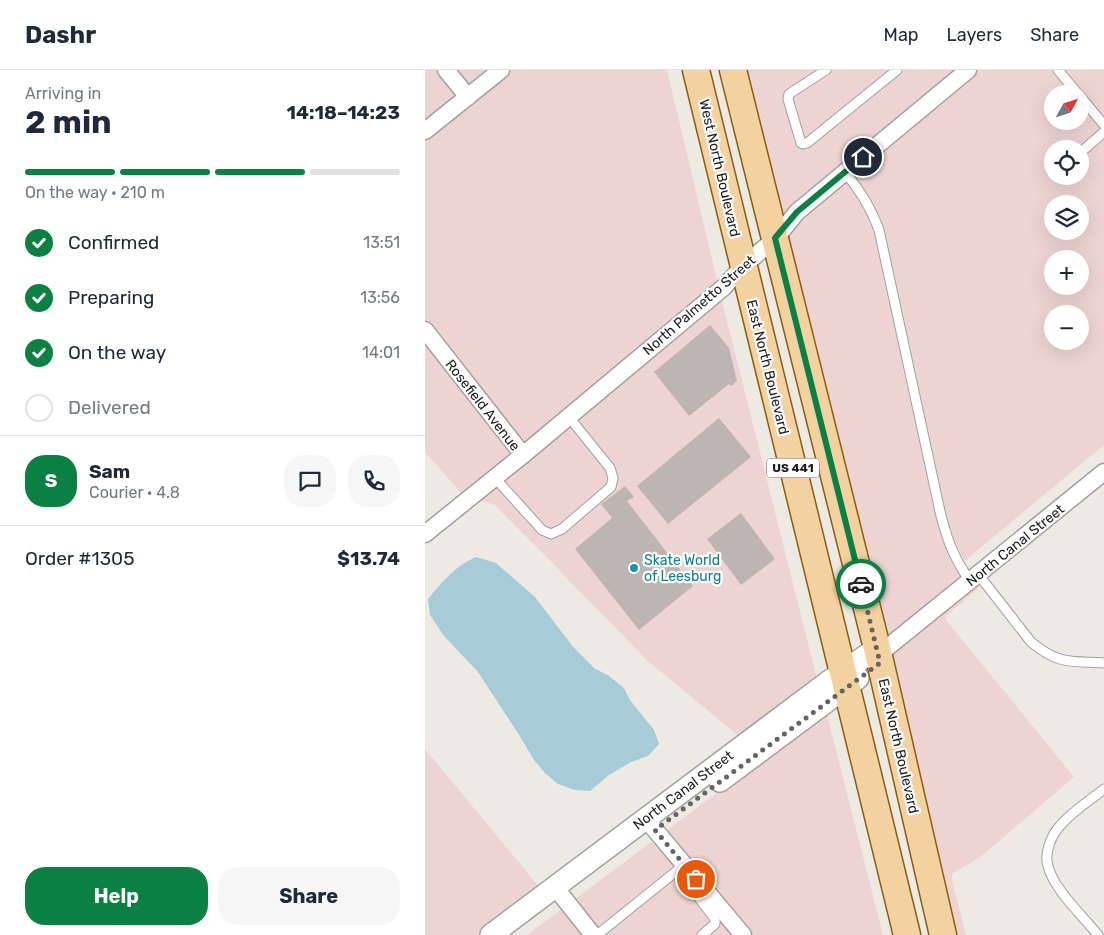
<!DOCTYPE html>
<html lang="en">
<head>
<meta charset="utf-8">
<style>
  :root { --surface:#fff; --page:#f6f6f7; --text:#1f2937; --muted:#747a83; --line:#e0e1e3; --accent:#0b8043 }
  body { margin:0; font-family:Rubik,sans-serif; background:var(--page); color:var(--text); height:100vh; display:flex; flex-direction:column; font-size:19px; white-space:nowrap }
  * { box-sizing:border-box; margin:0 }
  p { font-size:16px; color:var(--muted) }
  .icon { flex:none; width:28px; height:28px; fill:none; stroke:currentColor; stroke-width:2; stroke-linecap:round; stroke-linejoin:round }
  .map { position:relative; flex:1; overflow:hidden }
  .panel { display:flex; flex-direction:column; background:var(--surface); width:425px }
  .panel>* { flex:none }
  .needle { width:32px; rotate:50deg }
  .controls { position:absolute; left:619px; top:15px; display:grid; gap:10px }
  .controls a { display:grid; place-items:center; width:45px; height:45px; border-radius:50%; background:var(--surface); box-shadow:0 5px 20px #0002; font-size:25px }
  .pin { position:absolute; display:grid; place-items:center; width:42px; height:42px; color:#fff; margin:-21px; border:2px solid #fff; border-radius:50%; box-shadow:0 1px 5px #0007 }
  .courier { position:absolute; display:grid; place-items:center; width:50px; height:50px; margin:-25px; border:4px solid #0b8043; border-radius:50%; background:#fff; color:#222; box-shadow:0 1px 6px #0007 }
  .head em { font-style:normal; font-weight:700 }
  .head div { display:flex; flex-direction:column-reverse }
  .head { display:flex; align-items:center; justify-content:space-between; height:85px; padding:0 25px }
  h1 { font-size:32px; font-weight:700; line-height:38px }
  .bar { display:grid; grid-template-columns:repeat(4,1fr); gap:8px 5px; align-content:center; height:60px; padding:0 25px }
  .bar i { height:6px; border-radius:4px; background:var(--line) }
  .bar .current { background:var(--accent) }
  .bar p { grid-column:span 4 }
  .line { display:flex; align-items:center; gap:12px; padding:0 25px; border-top:1px solid var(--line) }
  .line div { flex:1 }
  .round { display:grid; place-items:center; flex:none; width:52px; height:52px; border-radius:20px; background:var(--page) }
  ol { padding:0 25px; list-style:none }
  li { display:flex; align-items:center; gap:15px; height:55px }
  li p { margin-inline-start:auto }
  li .icon { padding:5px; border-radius:50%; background:var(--accent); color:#fff; stroke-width:4 }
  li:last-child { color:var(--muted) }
  li i { width:28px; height:28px; border:2px solid var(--line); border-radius:50% }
  .primary-button { display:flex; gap:10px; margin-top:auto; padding:10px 25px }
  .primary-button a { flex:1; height:58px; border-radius:20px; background:var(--accent); color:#fff; font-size:20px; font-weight:700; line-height:58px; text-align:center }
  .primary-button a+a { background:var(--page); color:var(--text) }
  header { display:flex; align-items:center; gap:30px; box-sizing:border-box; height:70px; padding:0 25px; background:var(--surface); border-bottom:1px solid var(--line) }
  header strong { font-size:24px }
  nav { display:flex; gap:28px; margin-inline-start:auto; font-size:18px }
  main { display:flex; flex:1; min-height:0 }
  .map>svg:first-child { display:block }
  .commercial { fill:#edd4d3; fill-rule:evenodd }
  .water { fill:#a7ccd7 }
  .building { fill:#bdb6b0 }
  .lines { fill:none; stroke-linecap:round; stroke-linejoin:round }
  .service-casing { stroke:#a0a0a0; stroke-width:11 }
  .minor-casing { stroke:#a0a0a0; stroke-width:19 }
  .tertiary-casing { stroke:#a0a0a0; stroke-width:24 }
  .primary-casing { stroke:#88600c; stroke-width:29 }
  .service { stroke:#fff; stroke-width:9 }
  .minor { stroke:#fff; stroke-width:16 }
  .tertiary { stroke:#fff; stroke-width:21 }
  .primary { stroke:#f4d1a1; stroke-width:26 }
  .done { stroke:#656462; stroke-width:5; stroke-dasharray:0 9 }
  .route { stroke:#0b8043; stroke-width:6 }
  .culture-dot { fill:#0f9aa8; stroke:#fff; stroke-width:2 }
  .labels { text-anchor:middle; stroke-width:4.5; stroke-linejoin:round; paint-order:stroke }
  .shield { fill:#fff; stroke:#606060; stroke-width:1 }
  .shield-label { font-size:12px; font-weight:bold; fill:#1c1c1c }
  .street-label { font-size:14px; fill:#1c1c1c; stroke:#fff }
  .culture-label { font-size:14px; fill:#0d838f; stroke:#fff; text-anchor:start }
</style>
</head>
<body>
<header>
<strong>Dashr</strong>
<nav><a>Map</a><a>Layers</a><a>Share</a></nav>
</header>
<main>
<section class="panel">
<div class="head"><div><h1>2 min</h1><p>Arriving in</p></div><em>14:18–14:23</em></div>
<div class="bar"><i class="current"></i><i class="current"></i><i class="current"></i><i></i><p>On the way · 210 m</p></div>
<ol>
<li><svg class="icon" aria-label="check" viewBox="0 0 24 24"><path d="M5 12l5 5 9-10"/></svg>Confirmed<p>13:51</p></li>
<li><svg class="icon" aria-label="check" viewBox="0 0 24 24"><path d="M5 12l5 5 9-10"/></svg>Preparing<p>13:56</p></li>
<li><svg class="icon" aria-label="check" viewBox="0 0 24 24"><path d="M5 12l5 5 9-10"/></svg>On the way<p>14:01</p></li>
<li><i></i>Delivered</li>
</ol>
<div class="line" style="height:90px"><b class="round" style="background:var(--accent);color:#fff">S</b><div><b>Sam</b><p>Courier · 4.8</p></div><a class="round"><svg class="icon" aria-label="chat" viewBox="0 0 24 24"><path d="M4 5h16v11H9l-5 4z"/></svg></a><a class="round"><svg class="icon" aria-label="phone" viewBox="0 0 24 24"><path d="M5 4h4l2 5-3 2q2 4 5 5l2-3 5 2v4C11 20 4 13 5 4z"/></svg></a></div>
<div class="line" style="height:65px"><div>Order #1305</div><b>$13.74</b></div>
<div class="primary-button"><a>Help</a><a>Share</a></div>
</section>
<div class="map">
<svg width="679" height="865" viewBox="0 0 679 865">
  <rect width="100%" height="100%" fill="#edeae3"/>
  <path class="commercial" d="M0,0h242l56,235 94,374 -77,58 -91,-75 -154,-157 -32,-10 -38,-43z
    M317,0h362v375l-143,119 18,24 -33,28v4l128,157 -95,81 -23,13 -4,4v5l14,55h-14zM628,24h27v27h-27zM628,79h27v27h-27zM628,134h27v27h-27zM628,189h27v27h-27zM628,244h27v27h-27z
    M401,641l57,224h-356z
    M0,679l115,139 -62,47h-53z"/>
  <path class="water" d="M51,487l20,6 39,34 39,51 20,20 15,8 15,12 6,12 24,30 5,14 -11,12 -17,6 -22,13 -19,16 -15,-1 -17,-6 -13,-11 -11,-13 -13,-22 -43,-66 -34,-36 -14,-21 -2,-16c14,-17 28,-34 48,-42z"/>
  <path class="building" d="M285,255l19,23 8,33 -6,5 -2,-2 -40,32 -35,-44z
    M294,348l32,39 -83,67 -31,-38z
    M200,416l9,11 -7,4 66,85 -54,44 -64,-81 37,-31 -11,-14z
    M316,443l34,46 -34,26 -34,-46z"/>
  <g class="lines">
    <g class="service-casing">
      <path id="service" d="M401,0l-37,24 -1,5 13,44 2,1 4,-1 90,-73
        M633,0l20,24
        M655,26l24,29
        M655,83l24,-21
        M420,102c15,19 25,34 34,58l62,286c7,26 13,42 29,65
        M70,408l47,52 9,4 11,-5 49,-42 2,-9 -3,-10 -41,-51
        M553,504l53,68c28,23 39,19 73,21
        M253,800l37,49v5l-13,11
        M172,865l87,-70
        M673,865c-15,-19 -44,-45 -50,-69 -4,-12 3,-30 11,-39 12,-15 30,-26 45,-38"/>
    </g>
    <g class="minor-casing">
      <path id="minor" d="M21,0l22,27
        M0,61l76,-61
        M0,260l98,125
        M0,464l98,-79 201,-168 19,-21 33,-28 21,-26 171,-142
        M453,585l226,-183
        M221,749l97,116
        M130,817l38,48"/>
    </g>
    <g class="tertiary-casing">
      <path id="tertiary" d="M295,711l138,-103
        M66,865l337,-253 49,-34"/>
    </g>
    <g class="primary-casing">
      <path id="primary" d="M271,0l211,865
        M308,0l144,578 66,287"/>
    </g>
    <use href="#service" class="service"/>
    <use href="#minor" class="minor"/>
    <use href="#tertiary" class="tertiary"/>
    <use href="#primary" class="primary"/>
  </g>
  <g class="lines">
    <path class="done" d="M271,809l-41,-49 225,-167 -19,-79"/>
    <path class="route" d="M436,514l-86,-346 22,-26 66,-55"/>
  </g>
  <circle class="culture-dot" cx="209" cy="498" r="5"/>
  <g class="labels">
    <rect class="shield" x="342" y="388.5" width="52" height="19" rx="4"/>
    <g class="shield-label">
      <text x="368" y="402">US 441</text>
    </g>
    <g class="street-label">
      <text transform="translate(295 98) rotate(77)" y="5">West North Boulevard</text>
      <text transform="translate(274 235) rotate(-41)" y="5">North Palmetto Street</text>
      <text transform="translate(343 297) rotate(76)" y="5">East North Boulevard</text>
      <text transform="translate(58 335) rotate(52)" y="5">Rosefield Avenue</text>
      <text transform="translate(590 475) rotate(-39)" y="5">North Canal Street</text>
      <text transform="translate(474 676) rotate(77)" y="5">East North Boulevard</text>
      <text transform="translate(258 720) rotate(-37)" y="5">North Canal Street</text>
    </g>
    <g class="culture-label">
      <text x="219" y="495">Skate World<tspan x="219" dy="16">of Leesburg</tspan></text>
    </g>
  </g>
</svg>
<div class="controls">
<a><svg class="needle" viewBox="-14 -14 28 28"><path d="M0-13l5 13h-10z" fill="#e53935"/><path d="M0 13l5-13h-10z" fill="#747a83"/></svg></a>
<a><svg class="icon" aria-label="locate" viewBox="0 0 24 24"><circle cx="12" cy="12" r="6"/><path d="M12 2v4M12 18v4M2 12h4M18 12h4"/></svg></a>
<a><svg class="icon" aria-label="layers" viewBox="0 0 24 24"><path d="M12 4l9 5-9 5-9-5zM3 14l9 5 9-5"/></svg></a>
<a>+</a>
<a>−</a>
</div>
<div class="pin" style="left:271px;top:809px;background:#ea580c"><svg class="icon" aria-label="bag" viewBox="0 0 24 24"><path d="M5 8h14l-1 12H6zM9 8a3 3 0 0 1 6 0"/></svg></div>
<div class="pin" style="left:438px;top:87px;background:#1f2937"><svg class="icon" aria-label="home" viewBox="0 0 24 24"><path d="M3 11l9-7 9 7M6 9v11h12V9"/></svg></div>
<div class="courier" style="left:436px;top:514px"><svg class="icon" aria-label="car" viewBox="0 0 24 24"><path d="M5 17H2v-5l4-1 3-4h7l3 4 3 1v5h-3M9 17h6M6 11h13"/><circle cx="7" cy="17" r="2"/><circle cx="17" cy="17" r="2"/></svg></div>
</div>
</main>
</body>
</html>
